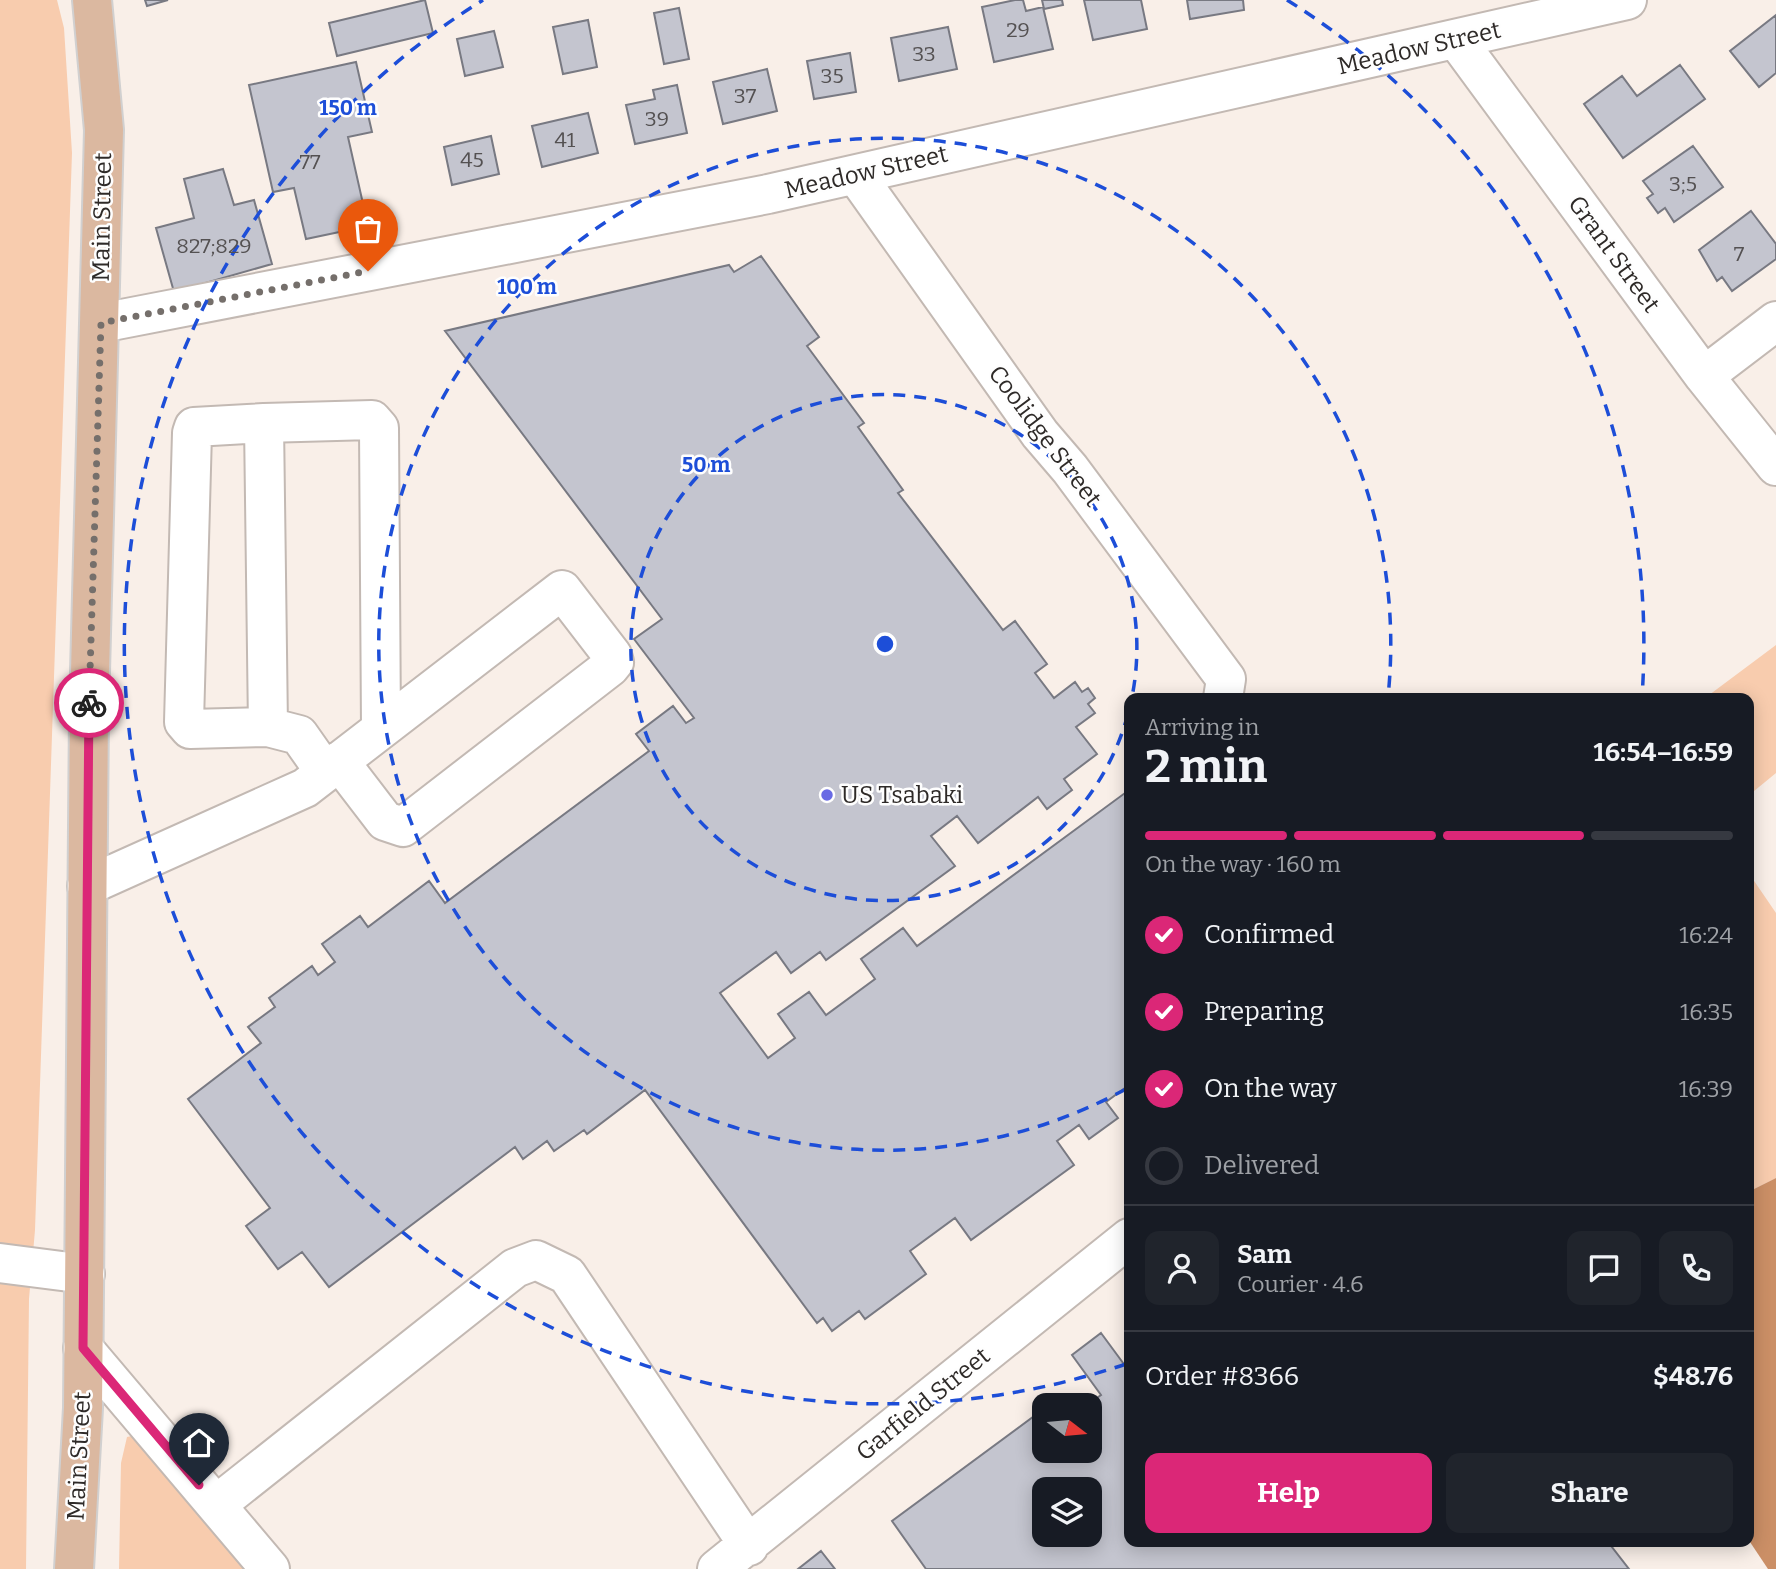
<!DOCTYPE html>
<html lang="en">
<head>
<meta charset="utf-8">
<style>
  :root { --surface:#171b24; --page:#20242c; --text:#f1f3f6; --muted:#9ea1a6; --line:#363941; --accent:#db2777 }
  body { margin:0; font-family:Bitter,serif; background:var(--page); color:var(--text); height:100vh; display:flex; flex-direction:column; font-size:26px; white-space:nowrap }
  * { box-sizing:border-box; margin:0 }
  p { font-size:23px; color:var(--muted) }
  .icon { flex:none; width:38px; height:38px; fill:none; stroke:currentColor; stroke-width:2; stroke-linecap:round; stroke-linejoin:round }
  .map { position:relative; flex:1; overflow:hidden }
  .side { position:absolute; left:1124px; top:693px; width:630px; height:854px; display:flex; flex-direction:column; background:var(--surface); border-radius:14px; box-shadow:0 4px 18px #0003 }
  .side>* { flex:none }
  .needle { width:46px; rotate:106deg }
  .tools { position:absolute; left:1032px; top:1393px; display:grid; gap:14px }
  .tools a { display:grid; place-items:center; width:70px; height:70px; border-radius:14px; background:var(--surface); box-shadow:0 4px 18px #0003; font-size:35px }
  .pin { position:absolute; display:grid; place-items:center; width:60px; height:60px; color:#fff; margin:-72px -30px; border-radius:50% 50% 50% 0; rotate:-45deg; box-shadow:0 0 7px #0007 }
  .pin .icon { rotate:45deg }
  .courier { position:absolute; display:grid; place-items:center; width:70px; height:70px; margin:-35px; border:5px solid #db2777; border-radius:50%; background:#fff; color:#222; box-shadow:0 2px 9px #0007 }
  .overview em { font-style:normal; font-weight:700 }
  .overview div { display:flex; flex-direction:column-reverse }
  .overview { display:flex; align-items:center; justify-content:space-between; height:119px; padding:0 21px }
  h1 { font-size:46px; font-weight:700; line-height:52px }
  .bar { display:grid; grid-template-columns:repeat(4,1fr); gap:10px 7px; align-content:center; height:84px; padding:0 21px }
  .bar i { height:9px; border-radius:5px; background:var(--line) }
  .bar .on { background:var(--accent) }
  .bar p { grid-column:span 4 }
  .line { display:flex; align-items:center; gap:18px; padding:0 21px; border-top:2px solid var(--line) }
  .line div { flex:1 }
  .round { display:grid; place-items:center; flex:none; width:74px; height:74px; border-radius:14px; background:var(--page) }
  ol { padding:0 21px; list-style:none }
  li { display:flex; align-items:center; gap:21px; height:77px }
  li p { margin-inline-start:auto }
  li .icon { padding:7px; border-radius:50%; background:var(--accent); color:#fff; stroke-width:4 }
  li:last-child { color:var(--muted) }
  li i { width:38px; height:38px; border:4px solid var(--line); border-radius:50% }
  .cta { display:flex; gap:14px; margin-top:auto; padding:14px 21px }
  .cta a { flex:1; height:80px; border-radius:14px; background:var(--accent); color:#fff; font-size:28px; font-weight:700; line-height:80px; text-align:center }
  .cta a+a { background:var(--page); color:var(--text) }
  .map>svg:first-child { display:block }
  .green { fill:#f8ccae }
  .water { fill:#cb8f66 }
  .building { fill:#c4c5cf; stroke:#787982; stroke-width:2; fill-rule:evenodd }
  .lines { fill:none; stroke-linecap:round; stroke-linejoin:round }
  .minor-casing { stroke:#c3b9b3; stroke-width:42 }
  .major-casing { stroke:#d1d0d0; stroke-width:42 }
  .minor { stroke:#fff; stroke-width:38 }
  .major { stroke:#dbb8a0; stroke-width:38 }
  .done { stroke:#756f6b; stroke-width:7; stroke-dasharray:0 12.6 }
  .route { stroke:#db2777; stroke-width:9 }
  .ring { fill:none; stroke:#1d4ed8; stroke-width:3.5; stroke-dasharray:12 9 }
  .poi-dot { fill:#696ae4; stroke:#fefefe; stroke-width:2.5 }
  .labels { text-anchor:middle; stroke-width:5; stroke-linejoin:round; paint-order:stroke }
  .number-label { font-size:21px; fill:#545152 }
  .street-label { font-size:24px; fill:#2e2a28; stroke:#fefefe }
  .poi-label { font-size:24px; fill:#2e2a28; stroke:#fefefe; text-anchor:start }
  .centre { fill:#1d4ed8; stroke:#fefefe; stroke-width:3.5 }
  .ring-label { font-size:21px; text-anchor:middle; font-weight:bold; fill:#1d4ed8; stroke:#fefefe; stroke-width:5; stroke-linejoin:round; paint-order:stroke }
</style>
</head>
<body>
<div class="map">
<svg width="1776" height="1569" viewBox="0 0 1776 1569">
  <rect width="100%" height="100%" fill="#f9efe8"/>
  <path class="green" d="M0,0h57l7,28 8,125 -37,1077 -6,69 -3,270h-26z
    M1776,645v128l-28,23v-98h-43z
    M1748,872l28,41v265l-28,14z
    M146,1433l104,136h-131l2,-106 6,-26z"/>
  <path class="water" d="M1776,1178v391h-8l-20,-30v-347z"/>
  <path class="building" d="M145,0h23l-21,6z
    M425,0l8,33 -96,23 -8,-33z
    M1015,0h8l3,11 17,-4 10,42 -59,13 -12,-55z
    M1042,0h20l1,5 -19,4z
    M1084,0h57l6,29 -54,11z
    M1187,0h56l1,10 -54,9z
    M679,8l10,51 -25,5 -10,-51z
    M1776,15v58l-17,14 -29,-36z
    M588,20l9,47 -34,7 -10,-47z
    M948,27l9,42 -58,12 -8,-43z
    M494,31l9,36 -38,9 -8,-37z
    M850,53l6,39 -42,7 -7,-38z
    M356,62l16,70 -24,5 20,89 -62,13 -12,-51 -21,4 -24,-107z
    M1680,65l25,34 -82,59 -39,-54 38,-28 15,20z
    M767,69l10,42 -54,13 -10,-42z
    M677,85l10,48 -52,11 -9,-39 29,-6 -2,-9z
    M588,113l10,40 -56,14 -10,-41z
    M491,136l8,38 -47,11 -8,-38z
    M1693,146l30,41 -49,35 -9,-14 -7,5 -11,-15 6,-4 -10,-13z
    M223,169l11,36 20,-5 18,64 -98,28 -18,-64 38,-10 -10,-39z
    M1751,211l25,33v15l-44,32 -10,-14 -5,4 -18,-31z
    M761,256l58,81 -12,9 57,77 -6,4 45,63 -5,3 105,137 12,-9 32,43 -12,9 19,25 21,-16 7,10 6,-4 7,10 -7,6 7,9 -19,14 21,27 -33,25 8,11 -25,19 -9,-12 -60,46 -21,-27 -26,20 24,30 -129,94 -6,-8 -29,21 -15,-21 -56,41 48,65 27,-20 -17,-24 31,-22 17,23 49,-36 -14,-20 42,-31 14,18 208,-153 4,5v287l-23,17 12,16 -29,21 -10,-14 -22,16 17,24 -103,75 -16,-22 -45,33 16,23 -61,45 -6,-8 -27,20 -9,-13 -6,5 -172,-233 -58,44 -3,-4 -30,21 -7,-10 -24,18 -8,-12 -186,140 -27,-35 -24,17 -32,-43 24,-18 -82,-109 73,-56 -13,-16 27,-20 -6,-9 43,-32 6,9 17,-13 -13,-18 38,-28 8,11 61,-46 16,22 204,-152 -13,-17 37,-28 13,17 8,-5 -60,-79 28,-20 -217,-288 284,-66 5,7z
    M1101,1333l28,38v171h479l21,27h-703l-34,-48 153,-113v43h45v-46h-3l14,-10 -29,-40zM1045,1489h45v46h-45z
    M821,1551l14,18h-37z"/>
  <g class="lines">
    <g class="minor-casing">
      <path id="minor" d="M1456,39l248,337 72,90
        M856,175l184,259 30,35 156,210 -3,19
        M101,323l667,-129 859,-194
        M1704,376l72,-55
        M264,423l-70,4 -2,6 -8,289 6,7 78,-2
        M325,772l-26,-37 -31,-8 -4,-304 108,-3 7,8 2,301
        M87,886l218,-98 257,-198 50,65 2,7 -4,5 -207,160 -18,-6 -46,-60
        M0,1263l85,11
        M83,1348l187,221
        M216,1505l299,-237 21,-8 31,15 182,271
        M717,1569l412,-331"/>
    </g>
    <g class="major-casing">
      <path id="major" d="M74,1569l9,-161 6,-697 15,-581 -12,-130"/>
    </g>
    <use href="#minor" class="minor"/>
    <use href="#major" class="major"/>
  </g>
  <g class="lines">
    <path class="done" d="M89,703l12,-380 267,-52"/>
    <path class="route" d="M89,703l-6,645 116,137"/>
  </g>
  <g class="ring">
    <path d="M1128 714A253 253 0 1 1 1132 697"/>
    <path d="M1126 1089A506 506 0 1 1 1388 697"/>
    <path d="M1126 1364A759 759 0 0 1 483 0M1287 0A759 759 0 0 1 1642 697"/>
  </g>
  <circle class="poi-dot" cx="827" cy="795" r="7"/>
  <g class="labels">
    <g class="number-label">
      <text x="1018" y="37">29</text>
      <text x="924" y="61">33</text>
      <text x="832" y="83">35</text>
      <text x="745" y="103">37</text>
      <text x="657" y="126">39</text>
      <text x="565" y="147">41</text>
      <text x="472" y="167">45</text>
      <text x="310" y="169">77</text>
      <text x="1683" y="191">3;5</text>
      <text x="214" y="253">827;829</text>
      <text x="1739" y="261">7</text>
    </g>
    <g class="street-label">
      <text transform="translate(1419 48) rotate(-13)" y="8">Meadow Street</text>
      <text transform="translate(866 172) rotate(-13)" y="8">Meadow Street</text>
      <text transform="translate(102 217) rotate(-89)" y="8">Main Street</text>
      <text transform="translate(1614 254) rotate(54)" y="8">Grant Street</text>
      <text transform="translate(1045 436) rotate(53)" y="8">Coolidge Street</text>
      <text transform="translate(923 1404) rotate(-39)" y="8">Garfield Street</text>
      <text transform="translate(79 1456) rotate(-87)" y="8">Main Street</text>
    </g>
    <g class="poi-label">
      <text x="841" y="803">US Tsabaki</text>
    </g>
  </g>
  <circle cx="885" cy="644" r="10" class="centre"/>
  <g class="ring-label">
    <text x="348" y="115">150 m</text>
    <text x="527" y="294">100 m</text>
    <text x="706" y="472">50 m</text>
  </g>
</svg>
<div class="tools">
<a><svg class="needle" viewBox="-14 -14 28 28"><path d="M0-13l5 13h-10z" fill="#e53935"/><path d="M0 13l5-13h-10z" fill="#9ea1a6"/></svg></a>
<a><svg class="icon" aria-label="layers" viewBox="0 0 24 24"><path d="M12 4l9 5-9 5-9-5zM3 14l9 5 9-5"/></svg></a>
</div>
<div class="pin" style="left:368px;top:271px;background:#ea580c"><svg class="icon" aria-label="bag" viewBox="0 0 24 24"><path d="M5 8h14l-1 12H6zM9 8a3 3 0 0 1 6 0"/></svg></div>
<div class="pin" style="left:199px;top:1485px;background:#1f2937"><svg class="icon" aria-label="home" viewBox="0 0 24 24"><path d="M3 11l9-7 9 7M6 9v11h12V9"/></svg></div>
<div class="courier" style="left:89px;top:703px"><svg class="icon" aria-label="bike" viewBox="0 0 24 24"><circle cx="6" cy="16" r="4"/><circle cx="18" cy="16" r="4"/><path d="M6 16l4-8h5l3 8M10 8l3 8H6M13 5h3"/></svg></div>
<section class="side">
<div class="overview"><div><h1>2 min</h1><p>Arriving in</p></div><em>16:54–16:59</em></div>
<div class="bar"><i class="on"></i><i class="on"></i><i class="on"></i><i></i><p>On the way · 160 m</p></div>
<ol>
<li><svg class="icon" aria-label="check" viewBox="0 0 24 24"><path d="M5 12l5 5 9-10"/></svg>Confirmed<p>16:24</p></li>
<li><svg class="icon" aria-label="check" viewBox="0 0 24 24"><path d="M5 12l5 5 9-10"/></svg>Preparing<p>16:35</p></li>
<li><svg class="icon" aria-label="check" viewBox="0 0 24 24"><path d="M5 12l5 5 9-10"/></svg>On the way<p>16:39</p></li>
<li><i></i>Delivered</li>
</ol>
<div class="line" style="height:126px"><a class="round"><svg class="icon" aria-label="person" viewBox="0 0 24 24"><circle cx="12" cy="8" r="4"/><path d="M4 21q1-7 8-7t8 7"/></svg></a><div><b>Sam</b><p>Courier · 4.6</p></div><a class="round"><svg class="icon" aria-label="chat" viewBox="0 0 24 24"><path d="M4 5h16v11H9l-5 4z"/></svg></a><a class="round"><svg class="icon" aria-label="phone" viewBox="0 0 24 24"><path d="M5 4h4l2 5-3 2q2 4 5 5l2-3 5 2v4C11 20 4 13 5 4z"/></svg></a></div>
<div class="line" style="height:91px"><div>Order #8366</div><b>$48.76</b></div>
<div class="cta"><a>Help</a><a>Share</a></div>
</section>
</div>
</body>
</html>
